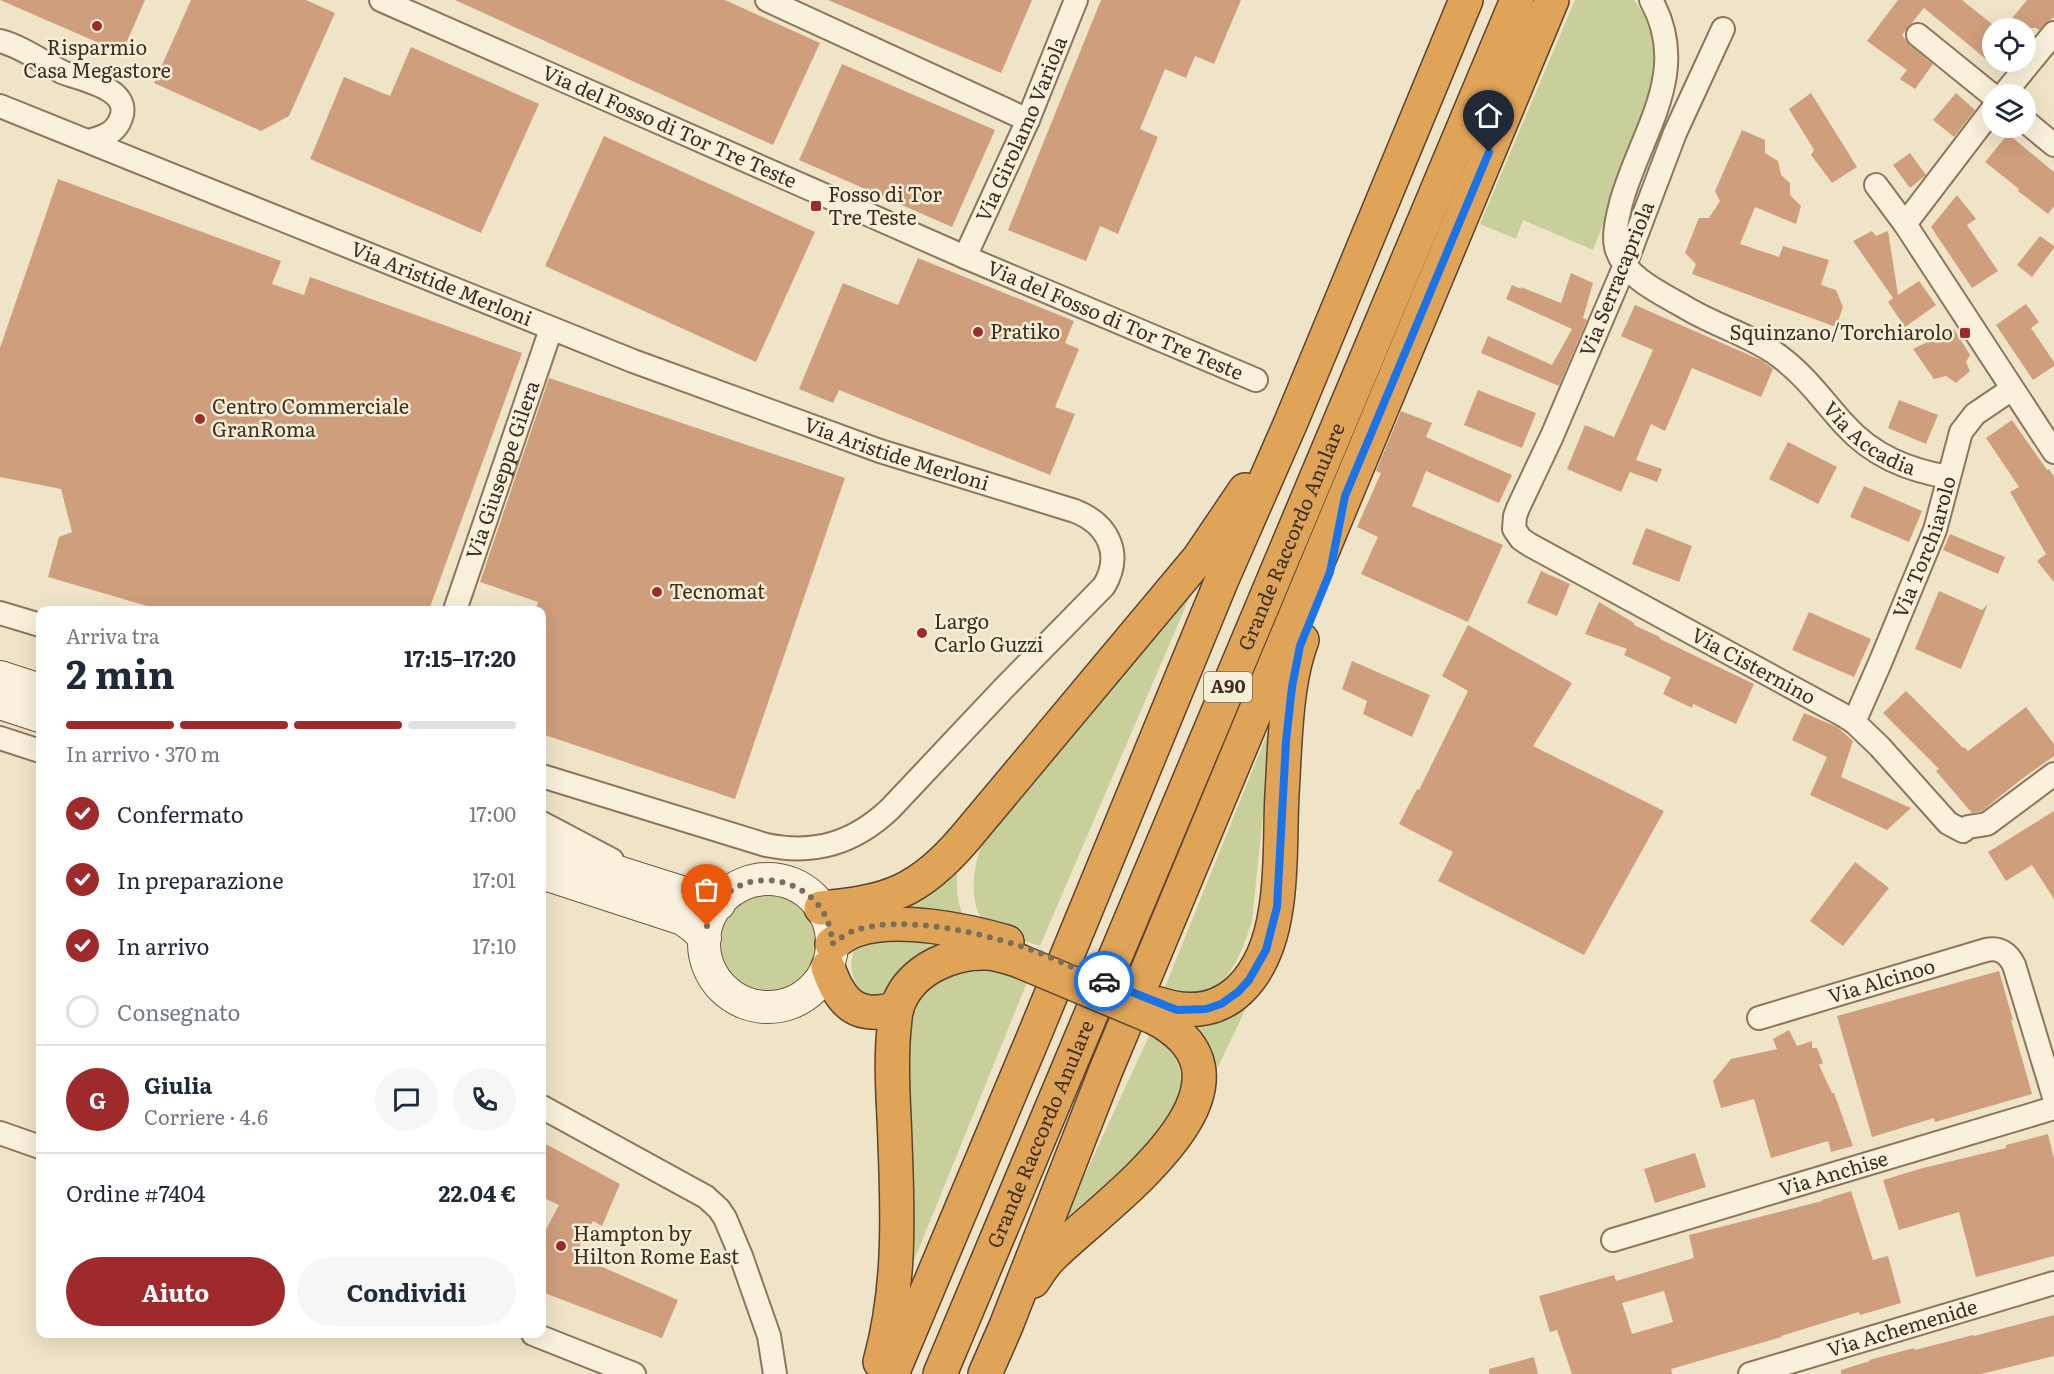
<!DOCTYPE html>
<html lang="it">
<head>
<meta charset="utf-8">
<style>
  :root { --surface:#fff; --page:#f6f6f7; --text:#1f2937; --muted:#747a83; --line:#e0e1e3; --accent:#9e2a2b }
  body { margin:0; font-family:Literata,serif; background:var(--page); color:var(--text); height:100vh; display:flex; flex-direction:column; font-size:22px; white-space:nowrap }
  * { box-sizing:border-box; margin:0 }
  p { font-size:20px; color:var(--muted) }
  .icon { flex:none; width:33px; height:33px; fill:none; stroke:currentColor; stroke-width:2; stroke-linecap:round; stroke-linejoin:round }
  .map { position:relative; flex:1; overflow:hidden }
  .sheet { position:absolute; left:36px; top:606px; width:510px; height:732px; display:flex; flex-direction:column; background:var(--surface); border-radius:12px; box-shadow:0 6px 24px #0002 }
  .sheet>* { flex:none }
  .tools { position:absolute; left:1982px; top:18px; display:grid; gap:12px }
  .tools a { display:grid; place-items:center; width:54px; height:54px; border-radius:50%; background:var(--surface); box-shadow:0 6px 24px #0002; font-size:30px }
  .pin { position:absolute; display:grid; place-items:center; width:51px; height:51px; color:#fff; margin:-62px -26px; border-radius:50% 50% 50% 0; rotate:-45deg; box-shadow:0 0 6px #0007 }
  .pin .icon { rotate:45deg }
  .courier { position:absolute; display:grid; place-items:center; width:60px; height:60px; margin:-30px; border:4px solid #1a73e8; border-radius:50%; background:#fff; color:#222; box-shadow:0 2px 8px #0007 }
  .summary em { font-style:normal; font-weight:700 }
  .summary div { display:flex; flex-direction:column-reverse }
  .summary { display:flex; align-items:center; justify-content:space-between; height:102px; padding:0 30px }
  h1 { font-size:39px; font-weight:700; line-height:45px }
  .bar { display:grid; grid-template-columns:repeat(4,1fr); gap:9px 6px; align-content:center; height:72px; padding:0 30px }
  .bar i { height:8px; border-radius:4px; background:var(--line) }
  .bar .selected { background:var(--accent) }
  .bar p { grid-column:span 4 }
  .line { display:flex; align-items:center; gap:15px; padding:0 30px; border-top:2px solid var(--line) }
  .line div { flex:1 }
  .round { display:grid; place-items:center; flex:none; width:63px; height:63px; border-radius:32px; background:var(--page) }
  ol { padding:0 30px; list-style:none }
  li { display:flex; align-items:center; gap:18px; height:66px }
  li p { margin-inline-start:auto }
  li .icon { padding:6px; border-radius:50%; background:var(--accent); color:#fff; stroke-width:4 }
  li:last-child { color:var(--muted) }
  li i { width:33px; height:33px; border:3px solid var(--line); border-radius:50% }
  .cta { display:flex; gap:12px; margin-top:auto; padding:12px 30px }
  .cta a { flex:1; height:69px; border-radius:36px; background:var(--accent); color:#fff; font-size:24px; font-weight:700; line-height:69px; text-align:center }
  .cta a+a { background:var(--page); color:var(--text) }
  .map>svg:first-child { display:block }
  .green { fill:#c9cf9b }
  .building { fill:#cf9f7d; fill-rule:evenodd }
  .lines { fill:none; stroke-linecap:round; stroke-linejoin:round }
  .minor-casing { stroke:#8d765c; stroke-width:26 }
  .secondary-casing { stroke:#6f573f; stroke-width:34 }
  .motorway-casing { stroke:#5b4430; stroke-width:36 }
  .minor { stroke:#faf1dc; stroke-width:22 }
  .secondary { stroke:#faf1dc; stroke-width:32 }
  .motorway { stroke:#e0a458; stroke-width:33 }
  .motorway-bridge-casing { stroke:#5b4430; stroke-width:36; stroke-linecap:butt }
  .motorway-bridge { stroke:#e0a458; stroke-width:33 }
  .done { stroke:#7c6e5b; stroke-width:6; stroke-dasharray:0 10.8 }
  .route { stroke:#1a73e8; stroke-width:8 }
  .poi-dot { fill:#9e2a2b; stroke:#f7eed8; stroke-width:2 }
  .labels { text-anchor:middle; stroke-width:5; stroke-linejoin:round; paint-order:stroke }
  .shield { fill:#f7eed8; stroke:#756857; stroke-width:1.5 }
  .shield-label { font-size:18px; font-weight:bold; fill:#3d2e20 }
  .poi-label { font-size:20px; fill:#3d2e20; stroke:#f7eed8; text-anchor:start }
  .street-label { font-size:20px; fill:#3d2e20; stroke:#f7eed8 }
</style>
</head>
<body>
<div class="map">
<svg width="2054" height="1374" viewBox="0 0 2054 1374">
  <rect width="100%" height="100%" fill="#f0e4c8"/>
  <path class="green" d="M1575,0h59l10,14 11,27 3,28 -23,74 -42,107 -70,-30 -7,19 -36,-15z
    M1194,587l-154,359c-16,-6 -39,-9 -52,-20 -21,-18 -15,-57 -7,-80z
    M1273,719l-21,202c-9,29 -22,67 -56,74 -10,2 -23,-2 -33,-3z
    M957,865c0,23 -2,37 10,58l-85,-7c33,-12 57,-20 75,-51z
    M720 944a49 49 0 1 1 98 0a49 49 0 1 1-98 0Z
    M870,937l75,3 -55,55c-7,0 -16,2 -23,-1 -16,-6 -19,-32 -12,-45 4,-6 10,-9 15,-12z
    M957,965l73,10 -117,288h-8l4,-261z
    M1257,985l-51,107 -23,-72z
    M1149,1036c40,19 39,55 18,89 -11,16 -38,39 -52,53 -20,21 -41,42 -61,63z"/>
  <path class="building" d="M0,0h145l-23,53z
    M191,0h115l29,13 -46,103 -28,15 -107,-48z
    M455,0h270l95,43 -47,102z
    M828,0h204l-31,73z
    M1101,0h140l-27,64 -19,-8 -9,22 -21,-9 -25,60 18,8 -40,97 -18,-8 -14,35 -78,-31z
    M1898,0h64l30,24v40l-68,-56 -22,27 8,10 23,19 -18,25 -15,-10 7,-9 -40,-29z
    M2027,0h27v17l-15,13 -3,-2h-32z
    M411,47l128,57 -58,129 -171,-74 34,-82 46,19z
    M842,64l153,66 -43,97 -153,-67z
    M1811,93l46,74 -25,16 -21,-28 3,-5 -25,-41z
    M1956,93l19,17 -21,27 -21,-17z
    M1742,130l23,10v13l13,8 3,14 9,8v12l11,11 -5,18 -41,-17 -15,37 39,13 4,-11 46,14 -8,25 15,5 7,17 -7,20 -144,-53 4,-10 -11,-11 14,-35h10l11,-17 -5,-10z
    M2008,134l46,38v34l-6,8 -30,-23 1,-2 -34,-27z
    M604,136l211,96 -59,130 -211,-96z
    M1910,153l16,22 -16,13 -17,-23z
    M58,179l223,82 -9,23 32,11 6,-18 212,76 -93,257h-268l-113,-33 11,-40 13,-5 -11,-43 -61,-12v-129z
    M1957,195l19,24 -9,6 31,46 -26,17 -41,-61z
    M1872,231l4,5 12,-5 10,64 21,-14 17,24 -31,22 -17,-25 5,-4 -40,-57z
    M2040,236l14,10v2l-22,29 -15,-12z
    M918,258l156,63 -9,22 14,6 -24,58 20,7 -25,61 -211,-85 -6,13 -34,-14 44,-106 55,22z
    M1571,273l22,10 -10,35 4,2 -28,66 -78,-33 7,-17 64,29 20,-36 -66,-30 6,-14 9,4v-2l40,16z
    M2026,304l13,18 -8,6 23,34v4l-21,14 -37,-55z
    M1635,305l128,56 10,8 -12,28 -69,-29 -27,63 -14,-7 -15,36 26,9 -5,13 -27,-10 -9,20 -54,-23 18,-44 29,12 39,-87 -32,-14z
    M1954,329l16,26 -4,7 4,9 -14,12 -10,-7 -12,3 -21,-30z
    M549,378l296,100 -110,321 -193,-65v-124h-7l3,-8 -58,-20z
    M1478,390l58,23 -14,35 -58,-23z
    M1899,400l39,15 -12,29 -38,-16z
    M1401,411l31,12 -6,14 86,38 -13,28 -73,-32 -14,35 91,39 -35,77 -107,-48 17,-37 -21,-10 24,-54 -5,-2z
    M2012,420l35,50 2,-1 5,8v105l-17,-21 9,-7 -36,-62 9,-5 -33,-49z
    M1788,442l49,25 -19,37 -49,-25z
    M1864,486l58,25 -13,31 -59,-25z
    M1646,528l46,18 -13,36 -47,-18z
    M1950,534l55,23 -7,17 -55,-24z
    M1541,571l29,13 -13,32 -30,-13z
    M1939,591l43,19 6,-6 -27,65 -46,-20z
    M1599,602l35,21v2l26,12v2l94,45 -18,40 -43,-20 -1,4 -29,-14 8,-17 -47,-22 3,-6 -42,-15z
    M1809,612l62,27 -17,38 -62,-27z
    M1468,625l104,58 -39,63 131,65 -80,144 -146,-74 15,-29 -54,-28 18,-35 2,1 49,-99 -26,-15z
    M1352,661l78,34 -18,42 -49,-23 4,-13 -25,-12z
    M1906,691l57,57 1,-1 4,4 58,-44 28,37v12l-35,25 -37,30 -10,2 -36,-42 3,-2 -56,-56z
    M1804,713l33,14 16,14 -12,36 70,31 -24,22 -77,-35 17,-38 -35,-17z
    M2054,811v88l-22,-34 -26,16 -18,-29z
    M1855,862l34,26 -46,58 -33,-25z
    M1999,971l14,49h-2l21,74 -97,28 -1,-4 -62,19 -35,-121z
    M1789,1030l8,16 15,-5v7h5l6,15 -4,2 13,28h2l19,53 -22,6 -3,-11 -57,17 -17,-59 -33,9 -8,-27 18,-22 46,-10 -4,-10z
    M2048,1134l6,25v97l-78,21 -17,-65 -60,18 -16,-50 40,-12 83,-20v-3z
    M542,1142l78,42 -18,42 -9,-5 -18,34 103,45 -16,38 -120,-46v-55l17,-32 -17,-8z
    M1695,1153l11,34 -51,16 -11,-34z
    M1851,1191l22,69 15,-4 13,47 -41,12 -1,-3 -78,24 1,1 -111,32 1,5h-100l-15,-44 -7,2 -11,-36 75,-21 2,6 78,-23 -5,-23 133,-34v-1zM1664,1291l9,31 -41,12 -10,-31z
    M2054,1315v41l-73,18h-140v-4l29,-9 -1,-1 45,-12 1,2 58,-15 1,1z
    M1534,1357l4,17h-49v-5z"/>
  <g class="lines">
    <g class="minor-casing">
      <g id="minor">
        <path id="s1" d="M381,0l584,257 291,123"/>
        <path d="M767,0l261,120"/>
        <path id="s2" d="M1651,0c41,73 -11,133 -30,203 -3,13 -8,30 -5,44 7,29 44,46 67,59 30,19 68,29 96,50 28,21 44,45 66,69 28,31 63,45 103,52"/>
        <path id="s3" d="M1723,29l-48,104 -50,132 -73,171 -34,72 -3,8 -1,13 7,10 9,6 313,170 11,7 26,25 68,76 15,8 5,-4 19,-3 67,-50"/>
        <path d="M1918,35l74,60"/>
        <path d="M0,41c18,4 45,22 62,31 19,8 70,16 59,46 -5,15 -18,19 -32,23"/>
        <path d="M2004,94l50,-61"/>
        <path id="s4" d="M0,106l633,255 247,90 195,60c33,13 48,43 29,75l-100,102 -114,121c-36,34 -75,46 -124,36l-224,-69"/>
        <path d="M2025,121l29,24"/>
        <path d="M1876,185l29,39 149,228"/>
        <path d="M1905,224l87,-114"/>
        <path id="s5" d="M965,257l63,-137 48,-120"/>
        <path id="s6" d="M455,610l96,-281"/>
        <path d="M0,613l40,12"/>
        <path id="s7" d="M1854,722l26,-59 55,-133 26,-98 14,-18 37,-25"/>
        <path d="M0,738l40,13"/>
        <path d="M542,823l70,37"/>
        <path id="s8" d="M1759,1018l227,-68c13,-3 22,3 28,15l40,132"/>
        <path d="M542,1107l164,90 13,12 6,9 16,38 28,80 6,38"/>
        <path d="M0,1133l40,14"/>
        <path id="s9" d="M1613,1240l441,-132"/>
        <path d="M533,1334l101,40"/>
        <path id="s10" d="M1750,1374l304,-91"/>
      </g>
    </g>
    <g class="secondary-casing">
      <path id="secondary" d="M0,677l40,13
        M0,703l40,13
        M542,848l177,56
        M542,873l141,46 11,8 11,11
        M704 943a64 64 0 1 1 128 0a64 64 0 1 1-128 0Z"/>
    </g>
    <g class="motorway-casing">
      <g id="motorway">
        <path d="M821,908c68,-6 99,-17 144,-70l234,-280 46,-68"/>
        <path d="M832,944c8,-6 15,-11 24,-14 42,-14 109,0 151,12"/>
        <path d="M828,967c12,36 29,54 69,41"/>
        <path d="M1159,1004c71,24 108,-33 117,-96 6,-36 4,-77 6,-114 3,-46 3,-110 20,-154"/>
        <path d="M1033,1281c6,-9 12,-19 20,-26 50,-50 228,-170 102,-237"/>
        <path d="M880,1362c20,-72 18,-145 15,-219 -1,-38 -5,-76 -1,-114 1,-9 1,-19 5,-27 14,-33 53,-50 87,-49 10,0 21,4 31,7"/>
        <path d="M892,1374l142,-338 189,-459 68,-155 175,-422"/>
        <path id="s11" d="M940,1374l577,-1374"/>
        <path d="M985,1374l21,-48 100,-256 446,-1070"/>
      </g>
    </g>
    <use href="#minor" class="minor"/>
    <use href="#secondary" class="secondary"/>
    <use href="#motorway" class="motorway"/>
    <g class="motorway-bridge-casing">
      <path id="motorway-bridge" d="M1017,960l138,58"/>
    </g>
    <use href="#motorway-bridge" class="motorway-bridge"/>
  </g>
  <g class="lines">
    <path class="done" d="M707,926c19,-71 123,-55 125,18 7,-5 15,-11 24,-14 45,-15 123,2 167,17 28,9 54,23 81,34"/>
    <path class="route" d="M1104,981l73,29 29,-1 15,-5 17,-12 11,-12 17,-30 11,-43 9,-166 6,-54 8,-41 30,-74 15,-76 144,-344"/>
  </g>
  <g class="poi-dot">
    <circle cx="97" cy="26" r="6"/>
    <rect x="810" y="200" width="12" height="12" rx="3"/>
    <circle cx="978" cy="332" r="6"/>
    <rect x="1959" y="327" width="12" height="12" rx="3"/>
    <circle cx="200" cy="419" r="6"/>
    <circle cx="657" cy="592" r="6"/>
    <circle cx="922" cy="633" r="6"/>
    <circle cx="561" cy="1246" r="6"/>
  </g>
  <g class="labels">
    <rect class="shield" x="1204" y="672" width="48" height="30" rx="4.5"/>
    <g class="shield-label">
      <text x="1228" y="693">A90</text>
    </g>
    <g class="poi-label">
      <text x="97" y="55" text-anchor="middle">Risparmio<tspan x="97" dy="23">Casa Megastore</tspan></text>
      <text x="828" y="202">Fosso di Tor<tspan x="828" dy="23">Tre Teste</tspan></text>
      <text x="990" y="339">Pratiko</text>
      <text x="1953" y="340" text-anchor="end">Squinzano/Torchiarolo</text>
      <text x="212" y="414">Centro Commerciale<tspan x="212" dy="23">GranRoma</tspan></text>
      <text x="669" y="599">Tecnomat</text>
      <text x="934" y="629">Largo<tspan x="934" dy="23">Carlo Guzzi</tspan></text>
      <text x="573" y="1241">Hampton by<tspan x="573" dy="23">Hilton Rome East</tspan></text>
    </g>
    <g class="street-label">
      <text dy="7" stroke="none"><textPath href="#s1" startOffset="315">Via del Fosso di Tor Tre Teste</textPath></text>
      <text dy="7" stroke="none"><textPath href="#s5" startOffset="140">Via Girolamo Variola</textPath></text>
      <text transform="translate(1617 279) rotate(-68)" y="7">Via Serracapriola</text>
      <text dy="7" stroke="none"><textPath href="#s4" startOffset="476">Via Aristide Merloni</textPath></text>
      <text dy="7" stroke="none"><textPath href="#s1" startOffset="801">Via del Fosso di Tor Tre Teste</textPath></text>
      <text dy="7" stroke="none"><textPath href="#s2" startOffset="582">Via Accadia</textPath></text>
      <text dy="7" stroke="none"><textPath href="#s4" startOffset="962">Via Aristide Merloni</textPath></text>
      <text dy="7" stroke="none"><textPath href="#s6" startOffset="148">Via Giuseppe Gilera</textPath></text>
      <text dy="7" stroke="none"><textPath href="#s11" startOffset="908">Grande Raccordo Anulare</textPath></text>
      <text dy="7" stroke="none"><textPath href="#s7" startOffset="189">Via Torchiarolo</textPath></text>
      <text dy="7" stroke="none"><textPath href="#s3" startOffset="820">Via Cisternino</textPath></text>
      <text dy="7" stroke="none"><textPath href="#s8" startOffset="128">Via Alcinoo</textPath></text>
      <text dy="7" stroke="none"><textPath href="#s11" startOffset="260">Grande Raccordo Anulare</textPath></text>
      <text dy="7" stroke="none"><textPath href="#s9" startOffset="230">Via Anchise</textPath></text>
      <text dy="7" stroke="none"><textPath href="#s10" startOffset="159">Via Achemenide</textPath></text>
    </g>
  </g>
</svg>
<div class="tools">
<a><svg class="icon" aria-label="locate" viewBox="0 0 24 24"><circle cx="12" cy="12" r="6"/><path d="M12 2v4M12 18v4M2 12h4M18 12h4"/></svg></a>
<a><svg class="icon" aria-label="layers" viewBox="0 0 24 24"><path d="M12 4l9 5-9 5-9-5zM3 14l9 5 9-5"/></svg></a>
</div>
<div class="pin" style="left:707px;top:926px;background:#ea580c"><svg class="icon" aria-label="bag" viewBox="0 0 24 24"><path d="M5 8h14l-1 12H6zM9 8a3 3 0 0 1 6 0"/></svg></div>
<div class="pin" style="left:1489px;top:152px;background:#1f2937"><svg class="icon" aria-label="home" viewBox="0 0 24 24"><path d="M3 11l9-7 9 7M6 9v11h12V9"/></svg></div>
<div class="courier" style="left:1104px;top:981px"><svg class="icon" aria-label="car" viewBox="0 0 24 24"><path d="M5 17H2v-5l4-1 3-4h7l3 4 3 1v5h-3M9 17h6M6 11h13"/><circle cx="7" cy="17" r="2"/><circle cx="17" cy="17" r="2"/></svg></div>
<section class="sheet">
<div class="summary"><div><h1>2 min</h1><p>Arriva tra</p></div><em>17:15–17:20</em></div>
<div class="bar"><i class="selected"></i><i class="selected"></i><i class="selected"></i><i></i><p>In arrivo · 370 m</p></div>
<ol>
<li><svg class="icon" aria-label="check" viewBox="0 0 24 24"><path d="M5 12l5 5 9-10"/></svg>Confermato<p>17:00</p></li>
<li><svg class="icon" aria-label="check" viewBox="0 0 24 24"><path d="M5 12l5 5 9-10"/></svg>In preparazione<p>17:01</p></li>
<li><svg class="icon" aria-label="check" viewBox="0 0 24 24"><path d="M5 12l5 5 9-10"/></svg>In arrivo<p>17:10</p></li>
<li><i></i>Consegnato</li>
</ol>
<div class="line" style="height:108px"><b class="round" style="background:var(--accent);color:#fff">G</b><div><b>Giulia</b><p>Corriere · 4.6</p></div><a class="round"><svg class="icon" aria-label="chat" viewBox="0 0 24 24"><path d="M4 5h16v11H9l-5 4z"/></svg></a><a class="round"><svg class="icon" aria-label="phone" viewBox="0 0 24 24"><path d="M5 4h4l2 5-3 2q2 4 5 5l2-3 5 2v4C11 20 4 13 5 4z"/></svg></a></div>
<div class="line" style="height:78px"><div>Ordine #7404</div><b>22.04 €</b></div>
<div class="cta"><a>Aiuto</a><a>Condividi</a></div>
</section>
</div>
</body>
</html>
